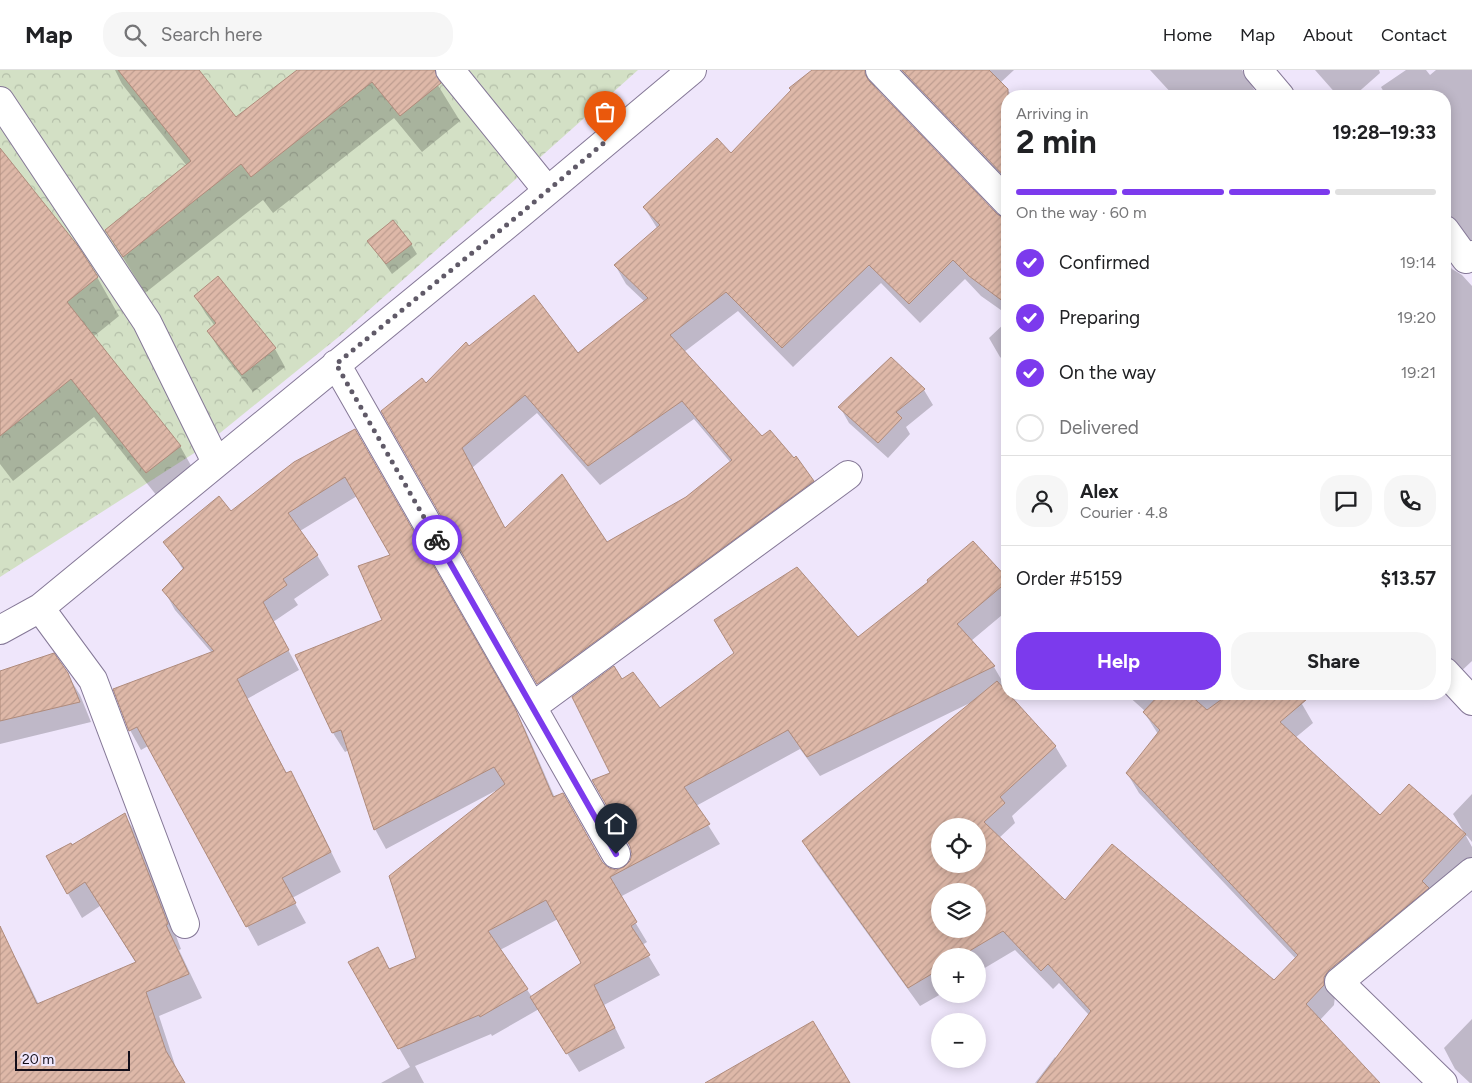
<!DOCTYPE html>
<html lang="en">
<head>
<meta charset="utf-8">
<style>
  :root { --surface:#fff; --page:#f6f6f6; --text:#202124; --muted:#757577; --line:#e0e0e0; --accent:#7c3aed }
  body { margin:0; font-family:Figtree,sans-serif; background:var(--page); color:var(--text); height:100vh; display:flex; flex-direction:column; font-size:19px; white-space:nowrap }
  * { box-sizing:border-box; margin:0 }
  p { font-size:16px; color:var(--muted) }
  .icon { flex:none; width:28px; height:28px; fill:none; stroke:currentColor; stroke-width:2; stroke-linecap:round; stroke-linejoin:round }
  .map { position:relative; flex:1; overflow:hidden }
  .panel { position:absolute; left:1001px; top:20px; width:450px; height:610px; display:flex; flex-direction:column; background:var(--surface); border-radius:20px; box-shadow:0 2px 12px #0003 }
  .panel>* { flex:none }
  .controls { position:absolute; left:931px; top:748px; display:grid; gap:10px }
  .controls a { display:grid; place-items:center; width:55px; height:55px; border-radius:50%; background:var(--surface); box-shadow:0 2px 12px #0003; font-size:25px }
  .scale { position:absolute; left:15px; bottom:12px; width:115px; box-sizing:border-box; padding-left:5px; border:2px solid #130e19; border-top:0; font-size:14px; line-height:18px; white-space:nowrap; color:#130e19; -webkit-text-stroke:4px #efe6fb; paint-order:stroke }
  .pin { position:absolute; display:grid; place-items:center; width:42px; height:42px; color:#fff; margin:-51px -21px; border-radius:50% 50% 50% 0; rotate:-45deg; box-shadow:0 0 5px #0007 }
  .pin .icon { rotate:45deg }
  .courier { position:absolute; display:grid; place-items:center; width:50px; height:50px; margin:-25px; border:4px solid #7c3aed; border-radius:50%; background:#fff; color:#222; box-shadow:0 1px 6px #0007 }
  .overview em { font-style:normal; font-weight:700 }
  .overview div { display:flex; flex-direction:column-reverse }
  .overview { display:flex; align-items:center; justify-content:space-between; height:85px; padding:0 15px }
  h1 { font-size:32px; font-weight:700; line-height:38px }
  .bar { display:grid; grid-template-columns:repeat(4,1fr); gap:8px 5px; align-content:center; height:60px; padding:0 15px }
  .bar i { height:6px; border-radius:4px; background:var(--line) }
  .bar .selected { background:var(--accent) }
  .bar p { grid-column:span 4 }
  .line { display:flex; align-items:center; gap:12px; padding:0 15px; border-top:1px solid var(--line) }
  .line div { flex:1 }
  .round { display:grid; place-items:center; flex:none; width:52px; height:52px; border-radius:20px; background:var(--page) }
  ol { padding:0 15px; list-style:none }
  li { display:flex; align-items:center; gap:15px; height:55px }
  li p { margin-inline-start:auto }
  li .icon { padding:5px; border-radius:50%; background:var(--accent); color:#fff; stroke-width:4 }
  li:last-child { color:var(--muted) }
  li i { width:28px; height:28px; border:2px solid var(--line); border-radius:50% }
  .primary-button { display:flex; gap:10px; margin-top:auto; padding:10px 15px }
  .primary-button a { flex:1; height:58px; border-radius:20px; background:var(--accent); color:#fff; font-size:20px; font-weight:700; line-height:58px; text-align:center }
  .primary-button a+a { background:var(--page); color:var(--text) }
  header { display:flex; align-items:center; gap:30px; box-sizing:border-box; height:70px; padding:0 25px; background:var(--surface); border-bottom:1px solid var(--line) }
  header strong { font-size:24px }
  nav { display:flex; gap:28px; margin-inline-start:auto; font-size:18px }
  .search { width:350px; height:45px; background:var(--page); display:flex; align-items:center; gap:12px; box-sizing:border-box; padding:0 18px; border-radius:20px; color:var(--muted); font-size:19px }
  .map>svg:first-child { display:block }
  .park { fill:url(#park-crowns) }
  .shadow { fill:#0003; fill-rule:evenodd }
  .building { fill:url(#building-hatch); stroke:#af8b7c; fill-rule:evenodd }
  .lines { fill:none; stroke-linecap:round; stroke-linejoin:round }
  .minor-casing { stroke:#857897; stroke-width:30 }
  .minor { stroke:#fff; stroke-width:28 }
  .done { stroke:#605a68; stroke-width:5; stroke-dasharray:0 9 }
  .route { stroke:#7c3aed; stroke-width:6 }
</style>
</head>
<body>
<header>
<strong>Map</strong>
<div class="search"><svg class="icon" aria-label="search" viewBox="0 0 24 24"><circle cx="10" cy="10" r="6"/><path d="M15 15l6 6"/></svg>Search here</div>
<nav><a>Home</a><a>Map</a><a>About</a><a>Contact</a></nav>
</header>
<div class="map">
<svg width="1472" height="1013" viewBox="0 0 1472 1013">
  <defs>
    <pattern id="park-crowns" width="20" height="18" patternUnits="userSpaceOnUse" patternTransform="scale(1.25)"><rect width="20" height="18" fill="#d3e0c5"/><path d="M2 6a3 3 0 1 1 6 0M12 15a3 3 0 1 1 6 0" fill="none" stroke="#b4bfa9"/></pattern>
    <pattern id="building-hatch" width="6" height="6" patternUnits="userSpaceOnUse" patternTransform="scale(1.25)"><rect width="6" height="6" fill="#deb8a8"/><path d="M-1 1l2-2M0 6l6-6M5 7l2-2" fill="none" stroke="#be9d90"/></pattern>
  </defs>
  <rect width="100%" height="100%" fill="#efe6fb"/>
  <path class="park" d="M0,0h638l-297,265 -142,115 -199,127z"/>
  <path class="shadow" d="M115,0h82l39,49 63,-49h147l-12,9 26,42 -38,31 -28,-34 -121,95 -10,-13 -118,93 -39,-63 81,-64 -65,-82z
    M814,0h200l-14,13 13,13h-5v90l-128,-108 -5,8v3l121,126 8,4h4v96l-27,-19 -16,-17 -45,44 -39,-40 -88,84 -55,-56 -54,41 78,86 51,43 11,20 -275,201 -167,-291 43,-26 44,-37 109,7 67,-53 -19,-18 -11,-19 42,-37 -13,-21 87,-52zM537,343l63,72 94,-66 37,44 -44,35 -81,45 -101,-13 -33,-62z
    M1150,0h92l16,26h-84z
    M1315,0h64l1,3 -26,23h-16z
    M1406,0h20l4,5 6,-5h36v173l-27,-4v-143h-59l-5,-9z
    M0,80l97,127 22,39 -26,21 87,109 22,39 -33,26 -75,-94 -81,64 -13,-17z
    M369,171l42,3 6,10 -25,20z
    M1445,189l7,10 10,6 10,11v375l-16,15 -11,-10z
    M195,226l80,53 10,18 -32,25 -34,-43 -11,-18 7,-5 -9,-12z
    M1008,250v44l-8,-7 -11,-19z
    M924,320l9,15 -27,22 4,7 -22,24 -39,-35 -9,-16z
    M354,360l171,299 30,69 52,70 8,3 9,-2 6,-6 3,-9 -21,-81 10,-92 38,29 198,-72 150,-58v30l-37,31 23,26 11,19 -3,2 53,58 12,20 -55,50 3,7 -16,15 66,63 209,81 22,-23 -157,-166 -12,-20 31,-39 -14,-22 1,-1 -19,-17h166l10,10 11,19 -18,15 85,79 85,17 -12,-20 19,-20v48l-5,-6h-1l6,11v11l-38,42 -99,96 -1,9 -14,15 58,63h-343l20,-26 2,2 32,-44 -30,-32 -6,6 -38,-39 -37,22v-16h-38l1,38 -21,12 -105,-145 -12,-20 169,-139 -152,74 -20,-27 -104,57 24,38 -100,53 27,45 -5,3 18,30 -56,30 21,43 -46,24 -40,-63 -47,27 -1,-2 -76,32 9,17h-43l29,-16 -60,-104 27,-15 13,22 27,-11 79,-167 -1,-1 -109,58 -11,-20 -26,-79 -4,2 -12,-19 -37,-77 88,-35 7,-65 -34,-60 -57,35 17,24 12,20 -35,24 4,6 -25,17 26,48 -52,29 40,75 3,-1 12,19 39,80 -49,26 14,25 -48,23 -110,-200 -7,4 -11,-20 82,-77 -37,-43 -11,-20 20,-19 -19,-29 66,-29zM940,756h38v38h-38zM940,821h38v38h-38zM558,849l25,45 -51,33 -32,-47z
    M0,602l67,2 13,21 11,27 -91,22z
    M125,745l14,24 42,110 -2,1 23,48 -43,18 19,58 6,9h-184v-141l7,2 14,24 18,37 97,-42 -36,-57 -18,12 -35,-61 25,-10z
    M1472,949v64h-2l-15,-14 -11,-21z"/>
  <path class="building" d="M118,0h81l37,47 61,-47h138l6,13 -41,33 -28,-34 -121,95 -10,-13 -118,93 -18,-27 86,-69z
    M812,0h53v4l4,7 128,133 6,4h5v87l-39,-29 -16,-16 -44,44 -40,-39 -87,83 -56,-56 -56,43 92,101 8,-6 24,28 2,-2 18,25 -277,203 -156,-273 41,-33 4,5 40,-41 3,4 65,-51 44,58 70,-55 -34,-33 46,-40 -17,-18 74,-69 14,15 60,-63 -2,-2zM525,325l63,71 94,-65 50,59 -46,37 -79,45 -45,-68 -57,54 -43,-80z
    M902,0h87l19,19v91z
    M0,78l78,98 20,31 -31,25 114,144 -35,27 -75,-94 -71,57z
    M393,150l19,24 -26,20 -19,-23z
    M218,206l58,72 -34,27 -35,-44 9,-8 -22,-27z
    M891,287l34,32 -29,23 6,6 -24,25 -40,-36z
    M355,359l160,279 38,89 10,-4 39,69 7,6 7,2 8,-3 6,-6 2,-7 -2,-8 -38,-66 18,-7 -38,-76 42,-31 8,13 11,-7 27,36 74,-55 -20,-33 83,-53 61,70 70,-55 -1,-2 46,-39 35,38v2l-51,43 38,42 -188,91 -19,-27 -104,57 26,37 -100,53 27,45 -6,4 19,29 -56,30 21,43 -49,26 -36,-57 51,-34 -35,-63 -58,31 40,58 -48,28 -1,-2 -81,34 -50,-87 30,-15 11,22 27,-11 -27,-82 116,-92 -11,-17 -120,63 -33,-100 -9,3 -37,-78 87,-35 -24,-54 32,-11 -45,-78 -57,36 30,42 -35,24 4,6 -24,17 26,48 -52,29 49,94 5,-2 40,81 -49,26 14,25 -50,24 -109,-200 -8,4 -16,-42 101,-38 -52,-61 22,-22 -21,-26 56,-46 12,15 63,-49z
    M54,583l14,20 12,29 -80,19v-50z
    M997,611l59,65 -56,51 5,6 -21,19 81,78 47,-56 162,136 24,-25 -172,-182 34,-43 -17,-18 17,-18h29l18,16 22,-16h84l-33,28 100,93 29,-31 57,50 -44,47 7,7 -100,82 -5,7v8l-18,19 74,79h-343l54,-72 -43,-47 -7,7 -38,-40 -42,25h-21v13l-32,19 -106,-147zM940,756h38v38h-38zM940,821h38v38h-38z
    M125,743l43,111 -2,1 23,49 -43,18 20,59 19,32h-185v-157l37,78 99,-42 -51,-80 -18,12 -21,-38 25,-13 1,2z
    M813,951l37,62h-145z"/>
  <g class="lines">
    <g class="minor-casing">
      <path id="minor" d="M450,0l97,120
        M880,0l128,133
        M1258,0l22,26
        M0,31l147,221 69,140
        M1445,160l21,29 6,-4
        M336,294l280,490
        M40,538l53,72 92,244
        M0,560l40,-22 480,-394 172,-144
        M1445,602l27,29
        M532,637l316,-232
        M1443,1013l-104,-101 133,-110"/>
    </g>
    <use href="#minor" class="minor"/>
  </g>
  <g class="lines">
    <path class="done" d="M437,470l-101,-176 184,-150 85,-72"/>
    <path class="route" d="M437,470l179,314"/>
  </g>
</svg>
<div class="controls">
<a><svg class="icon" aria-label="locate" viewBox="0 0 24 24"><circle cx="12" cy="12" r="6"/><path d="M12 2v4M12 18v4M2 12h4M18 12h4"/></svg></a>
<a><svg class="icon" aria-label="layers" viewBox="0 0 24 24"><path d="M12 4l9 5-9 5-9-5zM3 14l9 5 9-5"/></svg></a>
<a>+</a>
<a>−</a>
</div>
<div class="scale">20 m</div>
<div class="pin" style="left:605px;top:72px;background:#ea580c"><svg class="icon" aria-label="bag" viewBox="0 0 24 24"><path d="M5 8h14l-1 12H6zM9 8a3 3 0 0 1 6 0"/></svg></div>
<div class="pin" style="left:616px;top:784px;background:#1f2937"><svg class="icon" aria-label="home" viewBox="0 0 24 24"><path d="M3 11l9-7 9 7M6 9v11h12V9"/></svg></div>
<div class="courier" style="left:437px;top:470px"><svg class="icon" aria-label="bike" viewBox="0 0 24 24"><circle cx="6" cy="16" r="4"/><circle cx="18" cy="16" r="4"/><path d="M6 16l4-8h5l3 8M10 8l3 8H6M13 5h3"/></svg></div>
<section class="panel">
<div class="overview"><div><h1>2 min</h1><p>Arriving in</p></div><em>19:28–19:33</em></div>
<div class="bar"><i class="selected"></i><i class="selected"></i><i class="selected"></i><i></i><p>On the way · 60 m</p></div>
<ol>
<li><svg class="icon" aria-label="check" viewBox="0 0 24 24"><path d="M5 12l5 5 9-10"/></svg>Confirmed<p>19:14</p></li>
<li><svg class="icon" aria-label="check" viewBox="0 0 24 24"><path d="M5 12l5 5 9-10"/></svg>Preparing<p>19:20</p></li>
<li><svg class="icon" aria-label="check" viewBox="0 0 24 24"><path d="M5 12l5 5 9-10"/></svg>On the way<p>19:21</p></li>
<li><i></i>Delivered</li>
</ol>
<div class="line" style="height:90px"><a class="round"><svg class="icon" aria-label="person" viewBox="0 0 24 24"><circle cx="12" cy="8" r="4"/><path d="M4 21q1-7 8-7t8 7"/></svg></a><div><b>Alex</b><p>Courier · 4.8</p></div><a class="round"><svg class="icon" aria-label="chat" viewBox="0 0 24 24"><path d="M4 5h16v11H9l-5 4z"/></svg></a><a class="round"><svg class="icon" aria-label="phone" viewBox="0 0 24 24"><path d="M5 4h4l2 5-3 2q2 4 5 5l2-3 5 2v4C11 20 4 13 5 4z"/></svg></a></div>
<div class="line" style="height:65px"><div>Order #5159</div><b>$13.57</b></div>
<div class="primary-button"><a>Help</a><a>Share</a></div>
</section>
</div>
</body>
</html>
